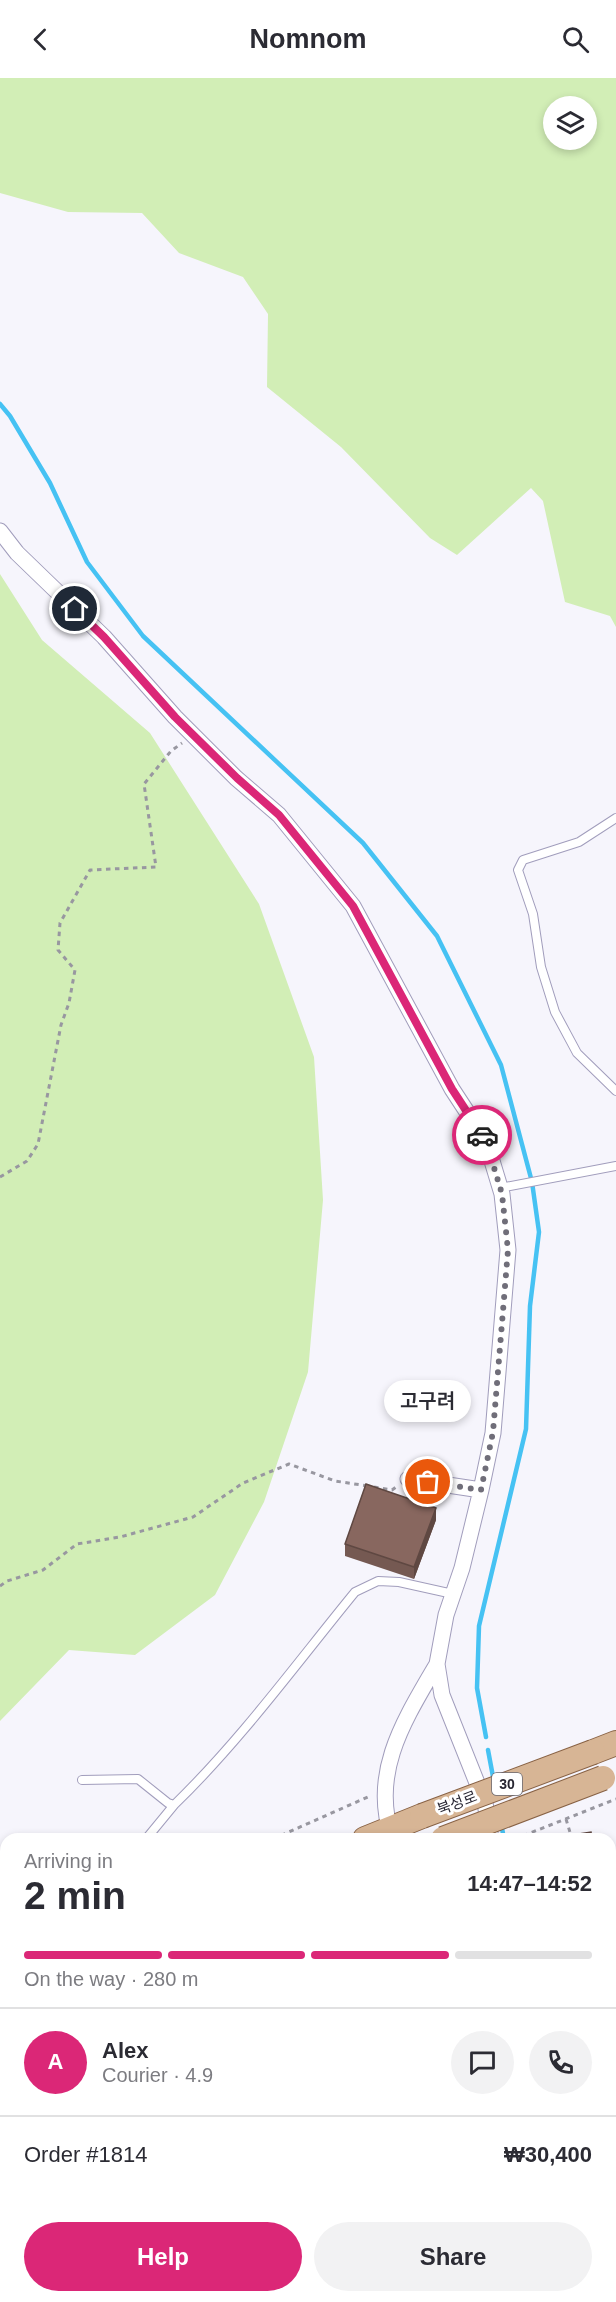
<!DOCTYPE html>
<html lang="en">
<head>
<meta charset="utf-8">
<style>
  :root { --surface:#fff; --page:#f2f2f3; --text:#2b2b33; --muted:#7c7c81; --line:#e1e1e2; --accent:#db2777 }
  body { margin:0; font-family:Arial,"Noto Sans KR",sans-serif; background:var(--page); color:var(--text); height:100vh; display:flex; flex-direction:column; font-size:22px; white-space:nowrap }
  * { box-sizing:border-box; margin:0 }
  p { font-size:20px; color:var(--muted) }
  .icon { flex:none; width:33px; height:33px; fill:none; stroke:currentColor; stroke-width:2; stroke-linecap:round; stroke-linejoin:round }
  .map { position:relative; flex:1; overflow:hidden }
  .panel { position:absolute; left:0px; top:1755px; width:616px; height:470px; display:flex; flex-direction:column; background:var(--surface); border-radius:18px 18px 0 0; box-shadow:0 3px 9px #0003 }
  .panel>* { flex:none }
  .buttons { position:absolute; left:543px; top:18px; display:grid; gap:12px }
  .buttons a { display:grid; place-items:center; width:54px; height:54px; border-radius:50%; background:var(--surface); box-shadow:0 3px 9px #0003; font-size:30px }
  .pin { position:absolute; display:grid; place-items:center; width:51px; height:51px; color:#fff; margin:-26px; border:3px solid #fff; border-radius:50%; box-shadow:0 2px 6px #0007 }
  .courier { position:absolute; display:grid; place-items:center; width:60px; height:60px; margin:-30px; border:4px solid #db2777; border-radius:50%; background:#fff; color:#222; box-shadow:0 2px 8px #0007 }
  .bubble { position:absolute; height:42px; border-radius:21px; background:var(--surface); box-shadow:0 3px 9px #0003; font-size:20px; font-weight:600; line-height:42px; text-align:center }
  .overview em { font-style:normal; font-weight:600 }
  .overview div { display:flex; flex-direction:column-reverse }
  .overview { display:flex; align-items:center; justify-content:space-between; height:102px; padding:0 24px }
  h1 { font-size:39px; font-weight:600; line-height:45px }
  .bar { display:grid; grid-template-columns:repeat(4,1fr); gap:9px 6px; align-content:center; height:72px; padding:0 24px }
  .bar i { height:8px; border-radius:4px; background:var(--line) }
  .bar .selected { background:var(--accent) }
  .bar p { grid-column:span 4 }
  .line { display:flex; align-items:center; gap:15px; padding:0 24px; border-top:2px solid var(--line) }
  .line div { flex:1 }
  .round { display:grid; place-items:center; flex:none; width:63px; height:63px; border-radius:32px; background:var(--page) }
  .primary-button { display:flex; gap:12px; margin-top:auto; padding:12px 24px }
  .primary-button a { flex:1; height:69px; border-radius:36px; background:var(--accent); color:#fff; font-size:24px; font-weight:600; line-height:69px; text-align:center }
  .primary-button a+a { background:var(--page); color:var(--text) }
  header { display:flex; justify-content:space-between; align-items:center; height:78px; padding:0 24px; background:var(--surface); font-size:27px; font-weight:600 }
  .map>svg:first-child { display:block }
  .green { fill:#d2eeb6; fill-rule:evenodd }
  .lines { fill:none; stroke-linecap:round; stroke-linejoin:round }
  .stream { stroke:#46c2f3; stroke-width:4.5 }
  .service-casing { stroke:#a19dbc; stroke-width:10 }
  .minor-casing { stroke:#a19dbc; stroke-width:17 }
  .primary-casing { stroke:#886245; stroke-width:26 }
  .motorway-casing { stroke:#886245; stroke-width:29 }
  .path { stroke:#9897a0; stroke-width:3; stroke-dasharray:4.5 4.5; stroke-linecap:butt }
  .service { stroke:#fff; stroke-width:8 }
  .minor { stroke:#fff; stroke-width:15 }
  .primary { stroke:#d7b595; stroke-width:24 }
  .motorway { stroke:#bc834f; stroke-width:27 }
  .primary-bridge-casing { stroke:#886245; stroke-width:26; stroke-linecap:butt }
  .primary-bridge { stroke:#d7b595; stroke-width:24 }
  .wall { fill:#755952 }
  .shaded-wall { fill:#5f4842 }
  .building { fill:#88675f; stroke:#5f4842; stroke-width:1.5 }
  .done { stroke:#706e79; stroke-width:6; stroke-dasharray:0 10.8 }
  .route { stroke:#db2777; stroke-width:8 }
  .labels { text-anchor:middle; stroke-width:6; stroke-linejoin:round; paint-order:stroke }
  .shield { fill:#fff; stroke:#686770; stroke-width:1.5 }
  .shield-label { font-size:14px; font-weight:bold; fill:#282632 }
  .street-label { font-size:15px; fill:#282632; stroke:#fff }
</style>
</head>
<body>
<header><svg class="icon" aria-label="back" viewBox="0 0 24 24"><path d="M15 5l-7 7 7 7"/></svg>Nomnom<svg class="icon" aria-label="search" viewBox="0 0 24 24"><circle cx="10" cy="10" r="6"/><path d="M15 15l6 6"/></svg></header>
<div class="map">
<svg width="616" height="2224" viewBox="0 0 616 2224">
  <rect width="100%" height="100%" fill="#f6f5fc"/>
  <path class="green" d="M0,0h616v549l-6,-11 -45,-14 -22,-101 -12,-13 -74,67 -27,-17 -89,-91 -74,-60 1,-73 -25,-37 -64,-24 -37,-40 -74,-1 -68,-19zM554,28h32v34h-32z
    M0,496l42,66 108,93 109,171 55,153 9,143 -15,172 -44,130 -49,93 -80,60 -66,-5 -69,71z
    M616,2126v98h-85l6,-5 73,-1 1,-85z"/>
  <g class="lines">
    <path class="stream" d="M0,326l10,12 40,67 37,79 56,74 220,207 74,93 64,129 31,117 7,50 -9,74 -4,123 -47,197 -2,62 9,49
      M488,1672l6,32
      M501,1745l3,16
      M442,2224l11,-6"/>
    <g class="service-casing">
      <path id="service" d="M616,740l-37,24 -56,18 -5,10 15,44 8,53 14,45 22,41 39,38
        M500,1110l116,-22
        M82,1702l56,-1 30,24 6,2c67,-65 122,-141 181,-213l23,-11 21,1 54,12
        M146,1761l28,-34"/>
    </g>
    <g class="minor-casing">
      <path id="minor" d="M0,453l17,22 87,84 71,80 61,61 43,37 74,91 99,183 34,52 16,53 6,56 -15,183 -12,57 -73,-11
        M481,1412l-19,78 -16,47 -9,49 5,31 43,108 6,36
        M392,1759c-22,-65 13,-118 45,-173"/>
    </g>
    <g class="primary-casing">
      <path id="primary" d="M593,1674l23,-9
        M365,1761l57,-23
        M0,1976l6,-5
        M0,2019l6,-5"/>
    </g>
    <g class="motorway-casing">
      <path id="motorway" d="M610,1917l6,-4
        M610,1953l6,-4
        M177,2224l9,-6
        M218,2224l8,-6"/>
    </g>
    <path class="path" d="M0,1099l27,-16 11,-17 23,-119 8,-22 6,-33 -17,-20 2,-27 30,-53 66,-3 -12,-83 27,-33 11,-8
      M374,1409l18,3 4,-3
      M0,1508l7,-5 36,-11 34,-26 43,-7 73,-20 50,-34 46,-19 46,17 33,5
      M566,1741l6,20
      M273,1761l97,-43
      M515,1761l101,-40
      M0,1883l6,-2
      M610,2001l6,-4
      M498,2224l10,-6"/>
    <use href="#service" class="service"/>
    <use href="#minor" class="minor"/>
    <use href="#primary" class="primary"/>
    <use href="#motorway" class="motorway"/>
    <g class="primary-bridge-casing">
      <path id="primary-bridge" d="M422,1738l171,-64
        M443,1761l160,-61"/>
    </g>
    <use href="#primary-bridge" class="primary-bridge"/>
  </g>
  <path class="wall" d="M436,1442l-22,59 -69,-23v-12z"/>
  <path class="shaded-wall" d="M436,1430v12l-22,59v-12z
    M615,1834v10l-5,1v-10z"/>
  <path class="building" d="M366,1406l70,24 -22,59 -69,-23z
    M591,1754l1,7h-39v-1z
    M610,1813l5,21 -5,1z"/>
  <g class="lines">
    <path class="done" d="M428,1404l53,8 12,-58 15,-182 -6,-56 -16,-53 -4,-6"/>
    <path class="route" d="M75,531l29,28 71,80 62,61 42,37 74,91 99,183 30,46"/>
  </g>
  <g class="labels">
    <rect class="shield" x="492" y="1695" width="30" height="22" rx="4.5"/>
    <g class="shield-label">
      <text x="507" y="1711">30</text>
    </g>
    <g class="street-label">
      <text transform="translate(457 1725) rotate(-21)" y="5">북성로</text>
    </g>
  </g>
</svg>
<div class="buttons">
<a><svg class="icon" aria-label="layers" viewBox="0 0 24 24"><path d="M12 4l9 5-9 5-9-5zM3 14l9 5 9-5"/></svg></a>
</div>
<div class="pin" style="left:428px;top:1404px;background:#ea580c"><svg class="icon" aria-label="bag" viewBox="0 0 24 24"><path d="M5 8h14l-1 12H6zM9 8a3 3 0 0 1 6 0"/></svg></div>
<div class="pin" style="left:75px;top:531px;background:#1f2937"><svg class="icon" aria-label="home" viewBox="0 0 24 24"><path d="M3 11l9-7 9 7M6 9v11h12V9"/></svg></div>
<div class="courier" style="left:482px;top:1057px"><svg class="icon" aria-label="car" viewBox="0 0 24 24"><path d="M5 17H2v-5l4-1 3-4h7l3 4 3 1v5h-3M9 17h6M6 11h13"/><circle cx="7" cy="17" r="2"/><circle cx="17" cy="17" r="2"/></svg></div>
<div class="bubble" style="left:384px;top:1302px;width:87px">고구려</div>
<section class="panel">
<div class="overview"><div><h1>2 min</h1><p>Arriving in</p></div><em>14:47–14:52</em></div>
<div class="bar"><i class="selected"></i><i class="selected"></i><i class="selected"></i><i></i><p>On the way · 280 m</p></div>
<div class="line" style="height:108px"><b class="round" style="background:var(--accent);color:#fff">A</b><div><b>Alex</b><p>Courier · 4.9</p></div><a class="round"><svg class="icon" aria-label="chat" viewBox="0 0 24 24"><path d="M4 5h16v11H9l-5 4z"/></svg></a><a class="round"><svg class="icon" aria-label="phone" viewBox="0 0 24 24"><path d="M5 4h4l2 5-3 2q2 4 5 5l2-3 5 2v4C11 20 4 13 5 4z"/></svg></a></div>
<div class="line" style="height:78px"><div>Order #1814</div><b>₩30,400</b></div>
<div class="primary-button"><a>Help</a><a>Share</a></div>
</section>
</div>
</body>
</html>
